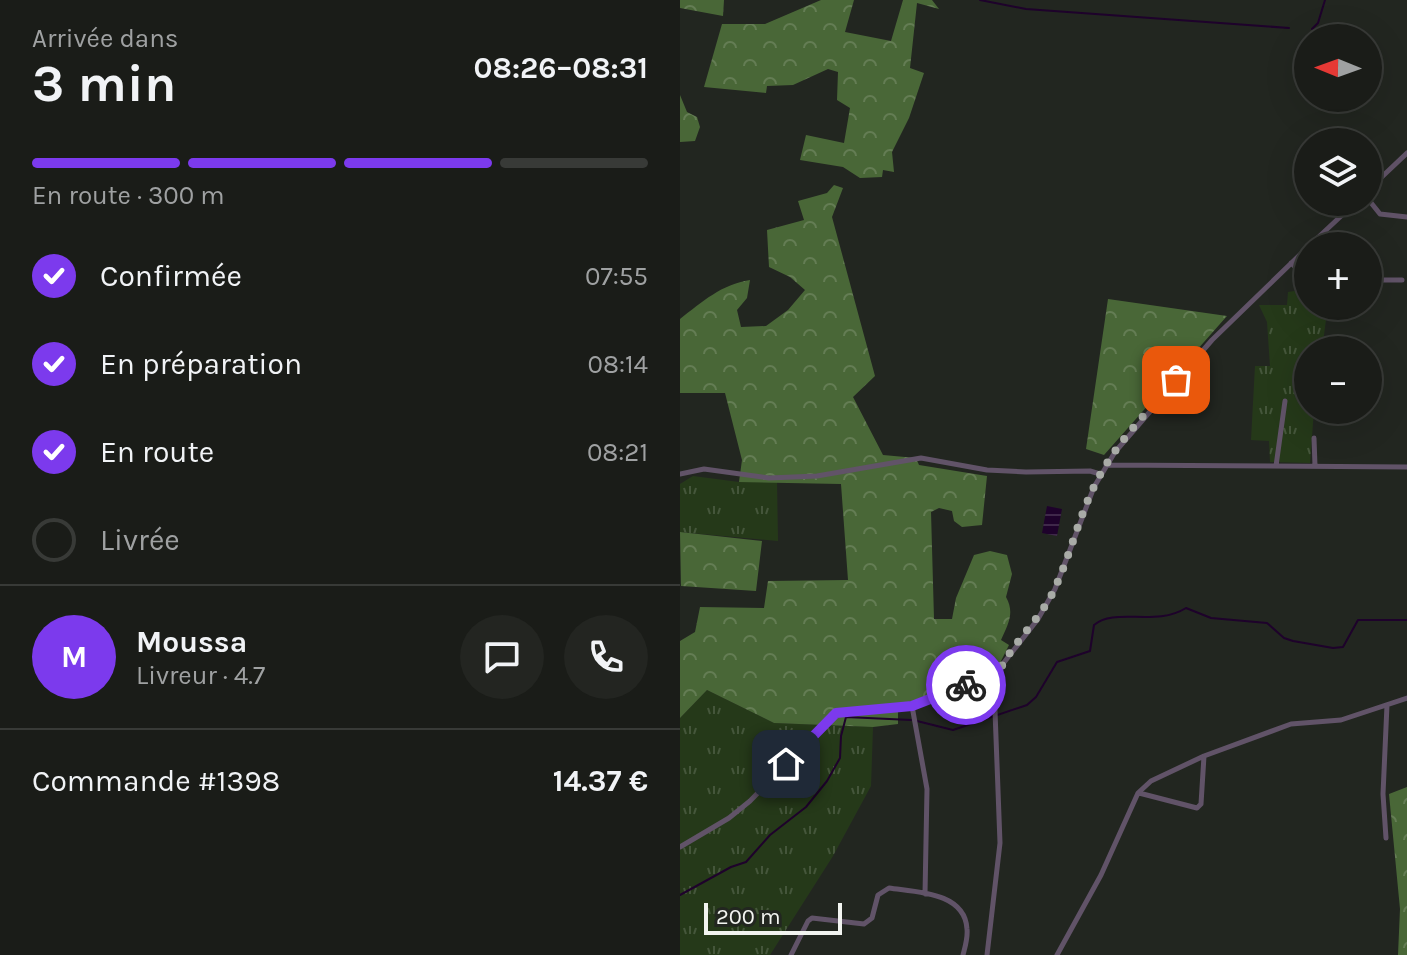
<!DOCTYPE html>
<html lang="fr">
<head>
<meta charset="utf-8">
<style>
  :root { --surface:#1a1c18; --page:#232521; --text:#f1f3f6; --muted:#9fa1a2; --line:#383a37; --accent:#7c3aed }
  body { margin:0; font-family:Karla,sans-serif; background:var(--page); color:var(--text); height:100vh; display:flex; flex-direction:column; font-size:30px; white-space:nowrap }
  * { box-sizing:border-box; margin:0 }
  p { font-size:26px; color:var(--muted) }
  .icon { flex:none; width:44px; height:44px; fill:none; stroke:currentColor; stroke-width:2; stroke-linecap:round; stroke-linejoin:round }
  .map { position:relative; flex:1; overflow:hidden }
  .drawer { display:flex; flex-direction:column; background:var(--surface); width:680px }
  .drawer>* { flex:none }
  .needle { width:52px; rotate:271deg }
  .controls { position:absolute; left:614px; top:24px; display:grid; gap:16px }
  .controls a { display:grid; place-items:center; width:88px; height:88px; border-radius:50%; background:var(--surface); box-shadow:0 8px 32px #0002,0 0 0 2px var(--line); font-size:40px }
  .scale { position:absolute; left:24px; bottom:20px; width:138px; box-sizing:border-box; padding-left:8px; border:4px solid #f2f4f0; border-top:0; font-size:22px; line-height:28px; white-space:nowrap; color:#f2f4f0; -webkit-text-stroke:6px #222620; paint-order:stroke }
  .pin { position:absolute; display:grid; place-items:center; width:68px; height:68px; color:#fff; margin:-34px; border-radius:16px; box-shadow:0 4px 12px #0006 }
  .courier { position:absolute; display:grid; place-items:center; width:80px; height:80px; margin:-40px; border:6px solid #7c3aed; border-radius:50%; background:#fff; color:#222; box-shadow:0 2px 10px #0007 }
  .summary em { font-style:normal; font-weight:700 }
  .summary div { display:flex; flex-direction:column-reverse }
  .summary { display:flex; align-items:center; justify-content:space-between; height:136px; padding:0 32px }
  h1 { font-size:52px; font-weight:700; line-height:60px }
  .bar { display:grid; grid-template-columns:repeat(4,1fr); gap:12px 8px; align-content:center; height:96px; padding:0 32px }
  .bar i { height:10px; border-radius:6px; background:var(--line) }
  .bar .current { background:var(--accent) }
  .bar p { grid-column:span 4 }
  .line { display:flex; align-items:center; gap:20px; padding:0 32px; border-top:2px solid var(--line) }
  .line div { flex:1 }
  .round { display:grid; place-items:center; flex:none; width:84px; height:84px; border-radius:42px; background:var(--page) }
  ol { padding:0 32px; list-style:none }
  li { display:flex; align-items:center; gap:24px; height:88px }
  li p { margin-inline-start:auto }
  li .icon { padding:8px; border-radius:50%; background:var(--accent); color:#fff; stroke-width:4 }
  li:last-child { color:var(--muted) }
  li i { width:44px; height:44px; border:4px solid var(--line); border-radius:50% }
  main { display:flex; flex:1; min-height:0 }
  .map>svg:first-child { display:block }
  .grass { fill:url(#grass-tufts) }
  .forest { fill:url(#forest-crowns) }
  .water { fill:url(#water-rules) }
  .lines { fill:none; stroke-linecap:round; stroke-linejoin:round }
  .stream { stroke:#1e022b; stroke-width:2 }
  .minor { stroke:#615368; stroke-width:5 }
  .done { stroke:#a9aca7; stroke-width:8; stroke-dasharray:0 14.4 }
  .route { stroke:#7c3aed; stroke-width:10 }
</style>
</head>
<body>
<main>
<section class="drawer">
<div class="summary"><div><h1>3 min</h1><p>Arrivée dans</p></div><em>08:26–08:31</em></div>
<div class="bar"><i class="current"></i><i class="current"></i><i class="current"></i><i></i><p>En route · 300 m</p></div>
<ol>
<li><svg class="icon" aria-label="check" viewBox="0 0 24 24"><path d="M5 12l5 5 9-10"/></svg>Confirmée<p>07:55</p></li>
<li><svg class="icon" aria-label="check" viewBox="0 0 24 24"><path d="M5 12l5 5 9-10"/></svg>En préparation<p>08:14</p></li>
<li><svg class="icon" aria-label="check" viewBox="0 0 24 24"><path d="M5 12l5 5 9-10"/></svg>En route<p>08:21</p></li>
<li><i></i>Livrée</li>
</ol>
<div class="line" style="height:144px"><b class="round" style="background:var(--accent);color:#fff">M</b><div><b>Moussa</b><p>Livreur · 4.7</p></div><a class="round"><svg class="icon" aria-label="chat" viewBox="0 0 24 24"><path d="M4 5h16v11H9l-5 4z"/></svg></a><a class="round"><svg class="icon" aria-label="phone" viewBox="0 0 24 24"><path d="M5 4h4l2 5-3 2q2 4 5 5l2-3 5 2v4C11 20 4 13 5 4z"/></svg></a></div>
<div class="line" style="height:104px"><div>Commande #1398</div><b>14.37 €</b></div>
</section>
<div class="map">
<svg width="727" height="955" viewBox="0 0 727 955">
  <defs>
    <pattern id="grass-tufts" width="24" height="20" patternUnits="userSpaceOnUse" patternTransform="scale(2)"><rect width="24" height="20" fill="#253919"/><path d="M3 7l-1-3M5 7V3M7 7l1-3M15 17l-1-3M17 17v-4M19 17l1-3" fill="none" stroke="#45563b"/></pattern>
    <pattern id="forest-crowns" width="20" height="18" patternUnits="userSpaceOnUse" patternTransform="scale(2)"><rect width="20" height="18" fill="#496737"/><path d="M2 6a3 3 0 1 1 6 0M12 15a3 3 0 1 1 6 0" fill="none" stroke="#647d54"/></pattern>
    <pattern id="water-rules" width="6" height="5" patternUnits="userSpaceOnUse" patternTransform="scale(2)"><rect width="6" height="5" fill="#1e022b"/><path d="M0 2.5h6" fill="none" stroke="#3f284a"/></pattern>
  </defs>
  <rect width="100%" height="100%" fill="#222620"/>
  <path class="grass" d="M628,289l-1,20 20,3 -5,38h-14v60h6l-4,53 -40,-1 -1,-21 -18,-1 4,-74h15l-3,-44 -8,-17h28l1,-13z
    M13,476l46,6h38l1,59 -98,-9v-48z
    M27,690l67,33 99,4 -2,59 -38,70 -63,99h-90v-237z"/>
  <path class="forest" d="M0,0h44l-1,16 -43,-8z
    M141,0h33l-9,32 46,9 12,-41h29l7,9 -22,-6 -7,65 14,5 -15,45 -17,34 2,20 -11,-2 -1,7 -22,1 -17,-11 -43,-7 6,-25 38,8 6,-35 -13,-8 1,-28 -10,-3 -35,16 -26,1 -1,7 -62,-6 18,-63h43z
    M0,95l7,17 10,5 3,10 -5,14 -15,1z
    M154,185l9,3 -11,29 43,159 -22,21 30,58 33,3 3,7 68,11 -5,49 -20,2 -8,-6 -2,-10 -13,-3 -8,4 3,107h18l4,-21 18,-43 16,-4 17,4 5,19 -6,23c9,16 2,27 -5,43l8,5 -10,20 -9,7 -76,29 -16,3v20l-25,3 -99,-4 -67,-33 -27,28v-77l15,-9 5,-25 64,1 4,-27 80,-1 -7,-96 -102,-2 3,-22 -17,-67h-45v-74c22,-17 42,-35 70,-39l-3,18 -10,12 4,17 25,-1 22,-16 17,-20 -15,-13 -21,-10 -2,-37 37,-10 -6,-19 29,-8z
    M428,299l119,17 -123,139 -18,-6z
    M0,532l82,9 -6,50 -75,-5z
    M727,787v168h-9l2,-46 -11,-115z"/>
  <path class="water" d="M367,506l15,3 -5,27 -15,-3z"/>
  <g class="lines">
    <path class="stream" d="M300,0l46,9 263,19
      M632,29l6,-6 7,-23
      M237,721l36,9 74,-25 9,-8 21,-35 33,-11 4,-26c21,-18 62,2 92,-17l25,10 56,5 17,15 9,3 40,7 10,-1 15,-27h49
      M0,895l51,-28 15,-5 24,-27 36,-28 21,-26 13,-23 1,-22 5,-19 65,3"/>
    <path class="minor" d="M688,190l39,-37
      M688,199l12,15 27,3
      M629,246l47,-44
      M611,263l17,16
      M688,280h34
      M634,438l1,28
      M426,465l301,2
      M596,466l9,-65
      M0,474l24,-5 65,9 48,-2 104,-18 66,12 39,2 64,-1 10,3
      M232,706l15,83 -2,105
      M459,793l58,15 4,-4 3,-48
      M706,838l-3,-44 4,-89
      M0,847l49,-29 21,-17 86,-88 76,-7 85,-32
      M111,955l17,-34 4,-3 52,6 8,-6 6,-23 11,-7c27,4 76,4 78,41 1,9 -2,18 -4,26
      M307,955l13,-112 -5,-132 1,-28 6,-18 36,-46 17,-30 39,-102 21,-35 97,-112 96,-93
      M377,955l44,-80 37,-82 13,-12 53,-25 87,-32 50,-4 66,-22"/>
  </g>
  <g class="lines">
    <path class="done" d="M286,685l32,-11c14,-32 42,-53 57,-86 17,-37 25,-77 45,-113 19,-35 50,-66 76,-95"/>
    <path class="route" d="M106,764l50,-51 76,-7 54,-21"/>
  </g>
</svg>
<div class="controls">
<a><svg class="needle" viewBox="-14 -14 28 28"><path d="M0-13l5 13h-10z" fill="#e53935"/><path d="M0 13l5-13h-10z" fill="#9fa1a2"/></svg></a>
<a><svg class="icon" aria-label="layers" viewBox="0 0 24 24"><path d="M12 4l9 5-9 5-9-5zM3 14l9 5 9-5"/></svg></a>
<a>+</a>
<a>−</a>
</div>
<div class="scale">200 m</div>
<div class="pin" style="left:496px;top:380px;background:#ea580c"><svg class="icon" aria-label="bag" viewBox="0 0 24 24"><path d="M5 8h14l-1 12H6zM9 8a3 3 0 0 1 6 0"/></svg></div>
<div class="pin" style="left:106px;top:764px;background:#1f2937"><svg class="icon" aria-label="home" viewBox="0 0 24 24"><path d="M3 11l9-7 9 7M6 9v11h12V9"/></svg></div>
<div class="courier" style="left:286px;top:685px"><svg class="icon" aria-label="bike" viewBox="0 0 24 24"><circle cx="6" cy="16" r="4"/><circle cx="18" cy="16" r="4"/><path d="M6 16l4-8h5l3 8M10 8l3 8H6M13 5h3"/></svg></div>
</div>
</main>
</body>
</html>
